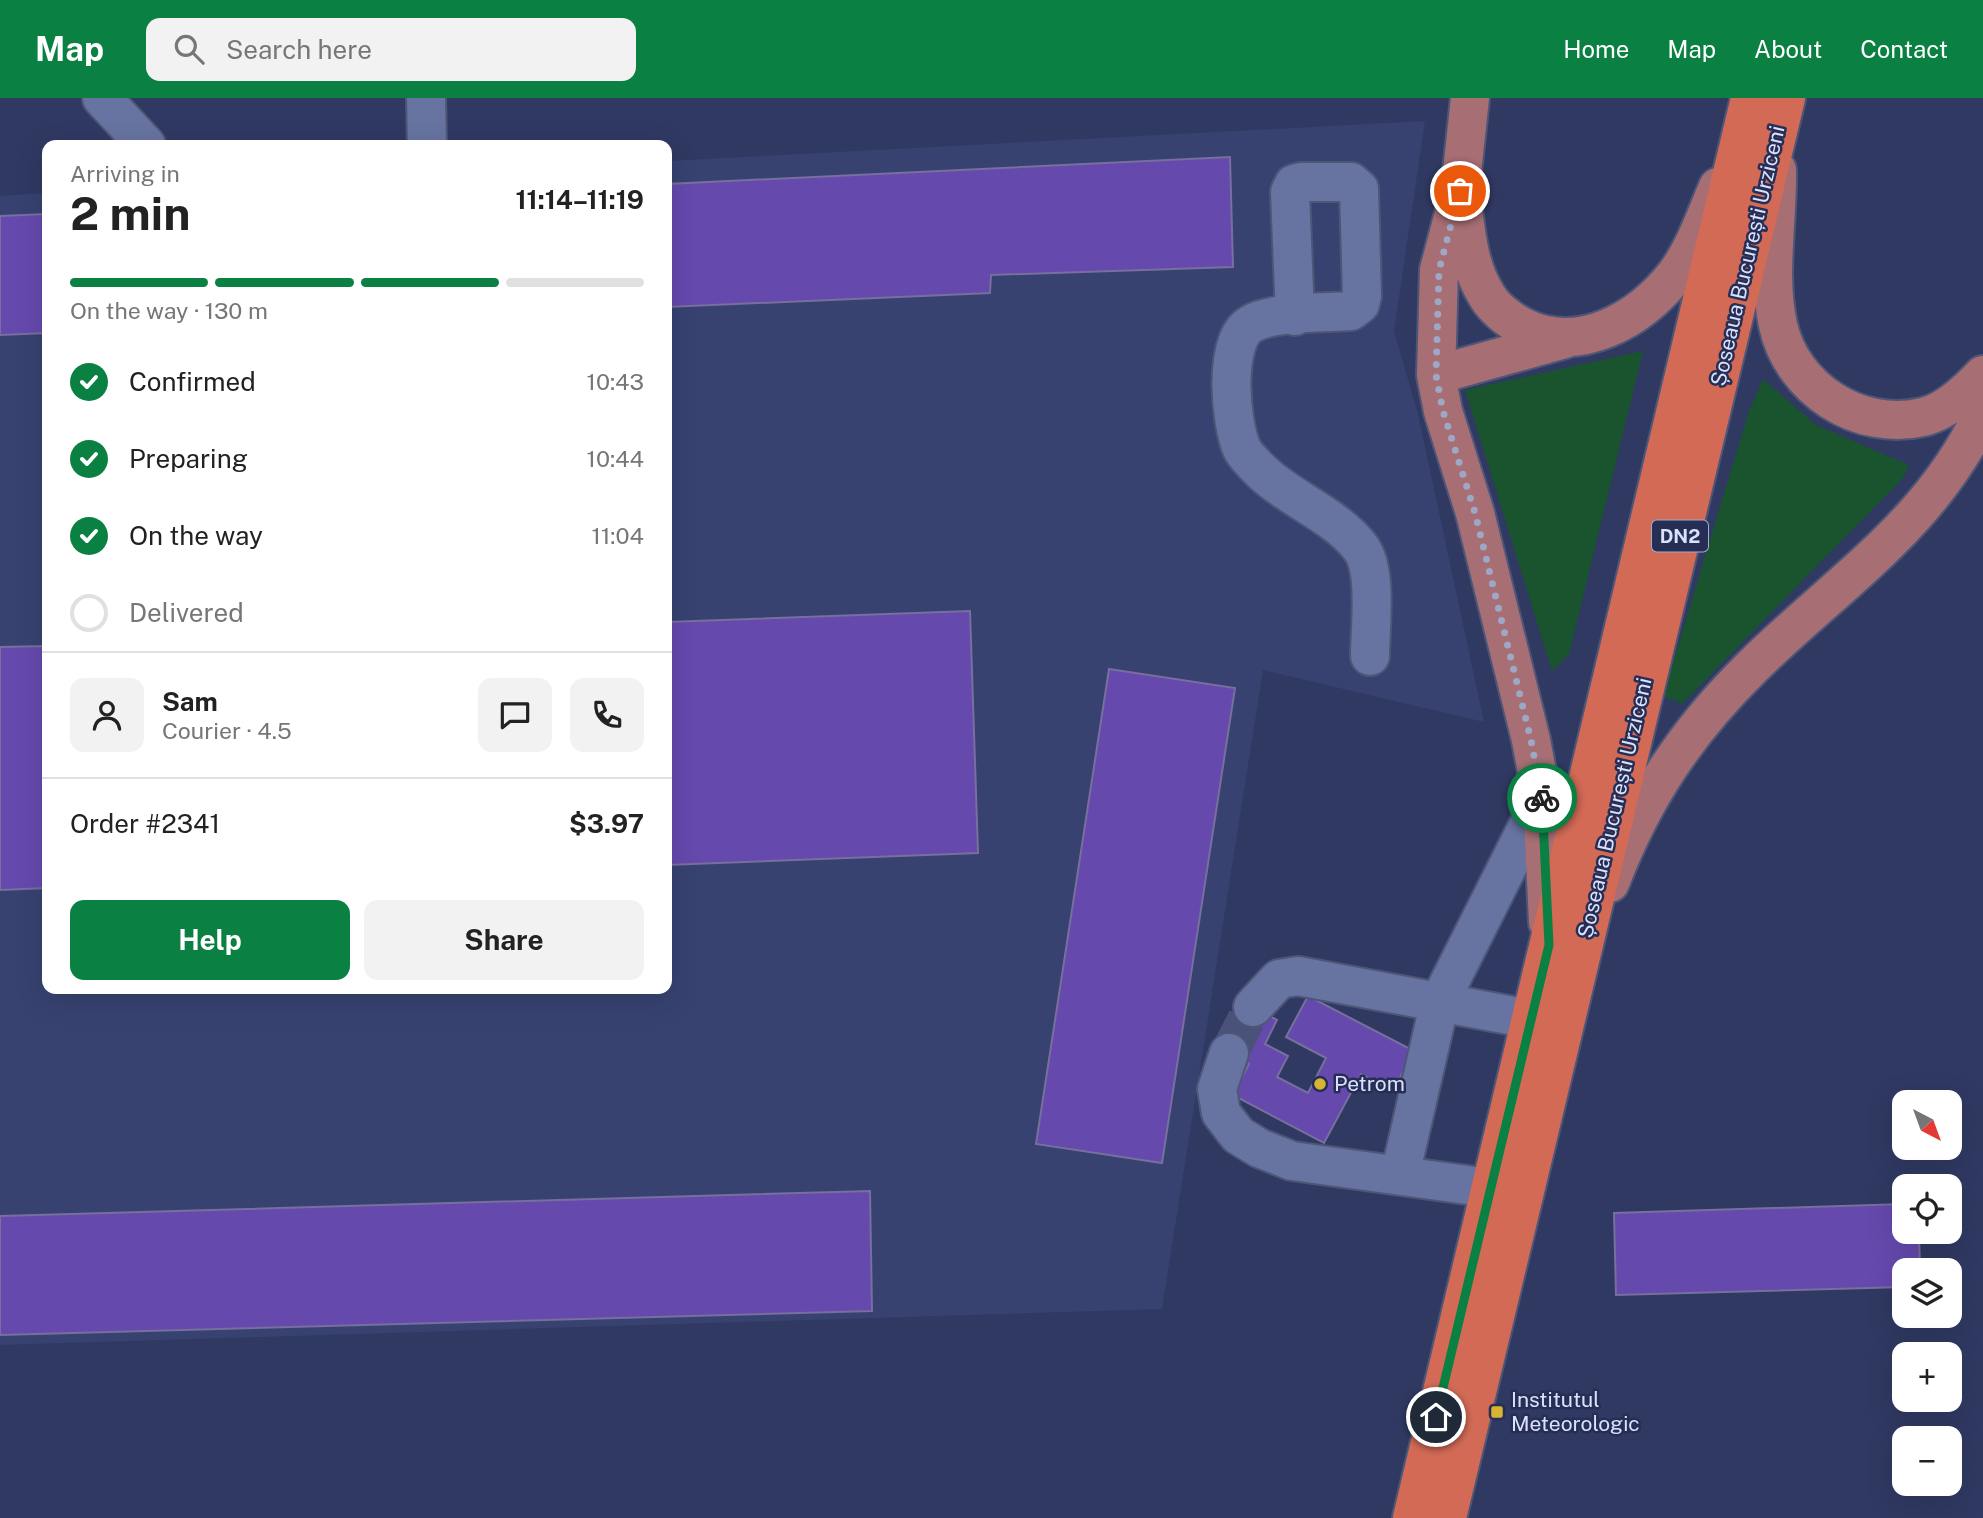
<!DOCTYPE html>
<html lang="en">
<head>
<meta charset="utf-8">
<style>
  :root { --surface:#fff; --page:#f2f2f2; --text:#222; --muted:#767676; --line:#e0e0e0; --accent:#0b8043 }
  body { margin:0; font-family:"Public Sans",sans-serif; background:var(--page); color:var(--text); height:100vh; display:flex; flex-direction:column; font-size:26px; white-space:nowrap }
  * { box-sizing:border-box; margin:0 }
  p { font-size:23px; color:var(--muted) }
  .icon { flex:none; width:38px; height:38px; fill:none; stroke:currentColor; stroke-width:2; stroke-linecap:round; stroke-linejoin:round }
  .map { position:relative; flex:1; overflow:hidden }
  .drawer { position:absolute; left:42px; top:42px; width:630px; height:854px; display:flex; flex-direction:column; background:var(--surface); border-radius:14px; box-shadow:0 7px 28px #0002 }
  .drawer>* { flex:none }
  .needle { width:46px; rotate:139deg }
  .tools { position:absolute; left:1892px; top:992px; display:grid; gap:14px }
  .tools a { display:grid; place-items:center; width:70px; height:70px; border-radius:14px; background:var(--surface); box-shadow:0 7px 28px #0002; font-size:35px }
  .pin { position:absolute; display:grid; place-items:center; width:60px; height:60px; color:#fff; margin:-30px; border:4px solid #fff; border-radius:50%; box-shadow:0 2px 7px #0007 }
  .courier { position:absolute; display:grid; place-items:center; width:70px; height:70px; margin:-35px; border:5px solid #0b8043; border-radius:50%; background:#fff; color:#222; box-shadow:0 2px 9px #0007 }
  .overview em { font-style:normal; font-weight:700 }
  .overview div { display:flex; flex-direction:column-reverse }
  .overview { display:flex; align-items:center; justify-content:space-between; height:119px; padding:0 28px }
  h1 { font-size:46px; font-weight:700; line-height:52px }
  .bar { display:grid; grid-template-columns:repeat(4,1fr); gap:10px 7px; align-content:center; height:84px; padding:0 28px }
  .bar i { height:9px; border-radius:5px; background:var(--line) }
  .bar .selected { background:var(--accent) }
  .bar p { grid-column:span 4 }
  .line { display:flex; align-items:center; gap:18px; padding:0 28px; border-top:2px solid var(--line) }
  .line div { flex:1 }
  .round { display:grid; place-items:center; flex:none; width:74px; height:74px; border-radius:14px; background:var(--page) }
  ol { padding:0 28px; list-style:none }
  li { display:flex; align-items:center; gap:21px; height:77px }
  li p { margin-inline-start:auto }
  li .icon { padding:7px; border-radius:50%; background:var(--accent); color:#fff; stroke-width:4 }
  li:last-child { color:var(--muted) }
  li i { width:38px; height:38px; border:4px solid var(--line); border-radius:50% }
  .primary-button { display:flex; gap:14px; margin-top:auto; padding:14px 28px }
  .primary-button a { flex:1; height:80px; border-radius:14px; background:var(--accent); color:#fff; font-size:28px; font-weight:700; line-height:80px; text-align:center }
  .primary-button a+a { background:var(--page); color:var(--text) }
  header { display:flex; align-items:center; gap:42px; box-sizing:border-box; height:98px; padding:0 35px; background:var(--accent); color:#fff }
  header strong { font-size:33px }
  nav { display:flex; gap:38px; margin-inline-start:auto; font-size:24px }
  .search { width:490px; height:63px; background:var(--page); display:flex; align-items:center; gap:18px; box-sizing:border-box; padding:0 24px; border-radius:14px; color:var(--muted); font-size:26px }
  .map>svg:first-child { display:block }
  .built { fill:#374271 }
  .green { fill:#19542f }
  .building { fill:#6549ad; stroke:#776f9d; stroke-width:2 }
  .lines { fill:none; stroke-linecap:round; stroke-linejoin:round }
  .minor-tunnel { stroke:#4a5279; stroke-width:38; stroke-dasharray:38 19; stroke-linecap:butt }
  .minor-casing { stroke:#4e5678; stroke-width:42 }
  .major-casing { stroke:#4e5678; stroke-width:42 }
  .highway-casing { stroke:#4e5678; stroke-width:42 }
  .minor { stroke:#6773a0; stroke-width:38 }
  .major { stroke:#a76e74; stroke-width:38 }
  .highway { stroke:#d26a56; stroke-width:38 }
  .done { stroke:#9ea7c5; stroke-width:7; stroke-dasharray:0 12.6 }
  .route { stroke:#0b8043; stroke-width:9 }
  .poi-dot { fill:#d8b434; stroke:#262e56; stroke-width:2.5 }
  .labels { text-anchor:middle; stroke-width:5; stroke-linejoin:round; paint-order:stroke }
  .shield { fill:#262e56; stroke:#a4acca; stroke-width:2 }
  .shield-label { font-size:19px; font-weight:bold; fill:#dae2fb }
  .street-label { font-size:21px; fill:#dae2fb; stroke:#262e56 }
  .poi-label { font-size:21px; fill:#dae2fb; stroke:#262e56; text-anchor:start }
</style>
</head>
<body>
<header>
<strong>Map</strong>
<div class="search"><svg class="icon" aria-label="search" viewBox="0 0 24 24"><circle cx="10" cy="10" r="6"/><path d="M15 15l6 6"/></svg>Search here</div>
<nav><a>Home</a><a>Map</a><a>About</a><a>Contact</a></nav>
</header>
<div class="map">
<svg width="1983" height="1420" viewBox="0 0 1983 1420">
  <rect width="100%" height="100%" fill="#303962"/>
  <path class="built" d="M1425,23l-31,210 24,83 66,308 -221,-52 -101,639 -1162,36v-1149l47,-3v796h620v-828z"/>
  <path class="green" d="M1643,253l-74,303 -17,17 -87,-281z
    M1763,281l53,46 93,40 -6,13 -221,226 -19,-8 85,-282z"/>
  <path class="building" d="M1230,59l3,110 -242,8 -1,18 -323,14v-123z
    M47,116v119l-47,2v-119z
    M970,513l8,242 -311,12v-243z
    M47,548v242l-47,2v-243z
    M1109,571l126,19 -73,475 -126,-19z
    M1308,898l106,55 -21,40 -32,-17 -37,69 -91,-48 16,-31 -29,-16 24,-46 9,5 24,13 -12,24 23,12 -11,21 31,16 18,-35 -40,-21z
    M870,1093l2,120 -872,24v-119z
    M1904,1106v28h15l1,38h-16v17l-288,8 -2,-82z"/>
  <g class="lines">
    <path class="minor-tunnel" d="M1229,955l24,-46"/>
    <g class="minor-casing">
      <path id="minor" d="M102,0l44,47
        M426,0l1,47
        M1295,218l-5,-124 4,-8 7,-2h50l8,7 3,107 -2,8 -9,7c-27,2 -78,0 -100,13 -28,16 -21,98 -9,125 4,8 15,18 21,24 29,27 72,42 97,74 18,22 10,81 10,109
        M1253,909l26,-28 19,-3 232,43
        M1229,955l-12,36 4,24 17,22 21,13 33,13 197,27
        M1400,1077l40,-174 102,-203"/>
    </g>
    <g class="major-casing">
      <path id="major" d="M1470,0l-10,93 -21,79 -3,105 7,36 32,102 56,227 11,58 6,124
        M1777,72c1,51 -10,105 1,155 14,64 81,107 145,92 23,-5 45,-26 60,-42
        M1463,111c4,31 7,60 24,87 7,12 22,24 36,31 57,28 117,-7 153,-53 19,-26 29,-57 42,-87
        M1436,277l129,-36
        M1610,785c33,-86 76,-151 142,-216 85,-84 179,-142 231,-254"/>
    </g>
    <g class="highway-casing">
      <path id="highway" d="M1412,1420l338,-1420
        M1447,1420l339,-1420"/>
    </g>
    <use href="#minor" class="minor"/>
    <use href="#major" class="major"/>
    <use href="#highway" class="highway"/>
  </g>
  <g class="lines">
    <path class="done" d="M1460,93l-21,79 -3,105 7,36 32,102 56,227 11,58"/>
    <path class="route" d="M1436,1319l113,-472 -7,-147"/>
  </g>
  <g class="poi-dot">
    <circle cx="1320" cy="986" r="7"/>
    <rect x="1490" y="1307" width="14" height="14" rx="3.5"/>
  </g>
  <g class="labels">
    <rect class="shield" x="1652" y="422.5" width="56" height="31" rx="5"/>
    <g class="shield-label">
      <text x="1680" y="445">DN2</text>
    </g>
    <g class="street-label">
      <text transform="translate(1748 158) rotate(-77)" y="7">Șoseaua București Urziceni</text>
      <text transform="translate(1615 710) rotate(-77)" y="7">Șoseaua București Urziceni</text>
    </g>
    <g class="poi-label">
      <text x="1334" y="993">Petrom</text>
      <text x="1511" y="1309">Institutul<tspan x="1511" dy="24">Meteorologic</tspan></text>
    </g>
  </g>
</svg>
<div class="tools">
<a><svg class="needle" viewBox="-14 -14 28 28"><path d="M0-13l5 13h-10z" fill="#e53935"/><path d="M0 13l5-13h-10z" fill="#767676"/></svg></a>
<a><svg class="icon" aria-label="locate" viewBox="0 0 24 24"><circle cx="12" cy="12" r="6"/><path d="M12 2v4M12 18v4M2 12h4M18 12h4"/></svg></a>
<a><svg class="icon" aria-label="layers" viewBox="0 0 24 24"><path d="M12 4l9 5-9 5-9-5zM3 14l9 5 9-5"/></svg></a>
<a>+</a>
<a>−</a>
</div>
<div class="pin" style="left:1460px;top:93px;background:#ea580c"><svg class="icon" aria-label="bag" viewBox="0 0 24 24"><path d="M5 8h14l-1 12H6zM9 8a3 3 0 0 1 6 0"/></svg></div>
<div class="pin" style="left:1436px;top:1319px;background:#1f2937"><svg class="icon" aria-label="home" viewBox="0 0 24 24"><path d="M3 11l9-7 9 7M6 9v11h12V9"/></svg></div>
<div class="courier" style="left:1542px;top:700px"><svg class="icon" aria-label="bike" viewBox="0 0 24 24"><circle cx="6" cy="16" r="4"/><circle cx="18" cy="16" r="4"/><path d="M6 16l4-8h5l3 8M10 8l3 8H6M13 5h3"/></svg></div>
<section class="drawer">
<div class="overview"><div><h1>2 min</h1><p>Arriving in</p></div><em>11:14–11:19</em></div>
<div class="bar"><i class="selected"></i><i class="selected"></i><i class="selected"></i><i></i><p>On the way · 130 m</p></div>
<ol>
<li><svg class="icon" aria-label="check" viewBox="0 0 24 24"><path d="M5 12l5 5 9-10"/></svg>Confirmed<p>10:43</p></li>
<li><svg class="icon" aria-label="check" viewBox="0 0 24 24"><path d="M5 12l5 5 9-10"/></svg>Preparing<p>10:44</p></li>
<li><svg class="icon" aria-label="check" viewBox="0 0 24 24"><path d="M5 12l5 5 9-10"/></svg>On the way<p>11:04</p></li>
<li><i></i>Delivered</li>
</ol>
<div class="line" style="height:126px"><a class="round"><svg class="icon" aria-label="person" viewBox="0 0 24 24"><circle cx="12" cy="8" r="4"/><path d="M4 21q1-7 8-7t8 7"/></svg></a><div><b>Sam</b><p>Courier · 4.5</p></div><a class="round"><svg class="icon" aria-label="chat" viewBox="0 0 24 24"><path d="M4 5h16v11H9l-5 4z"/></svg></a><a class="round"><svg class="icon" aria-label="phone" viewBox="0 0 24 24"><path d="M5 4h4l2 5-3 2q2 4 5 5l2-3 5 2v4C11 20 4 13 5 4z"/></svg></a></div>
<div class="line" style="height:91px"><div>Order #2341</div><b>$3.97</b></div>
<div class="primary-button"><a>Help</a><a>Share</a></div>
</section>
</div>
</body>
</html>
